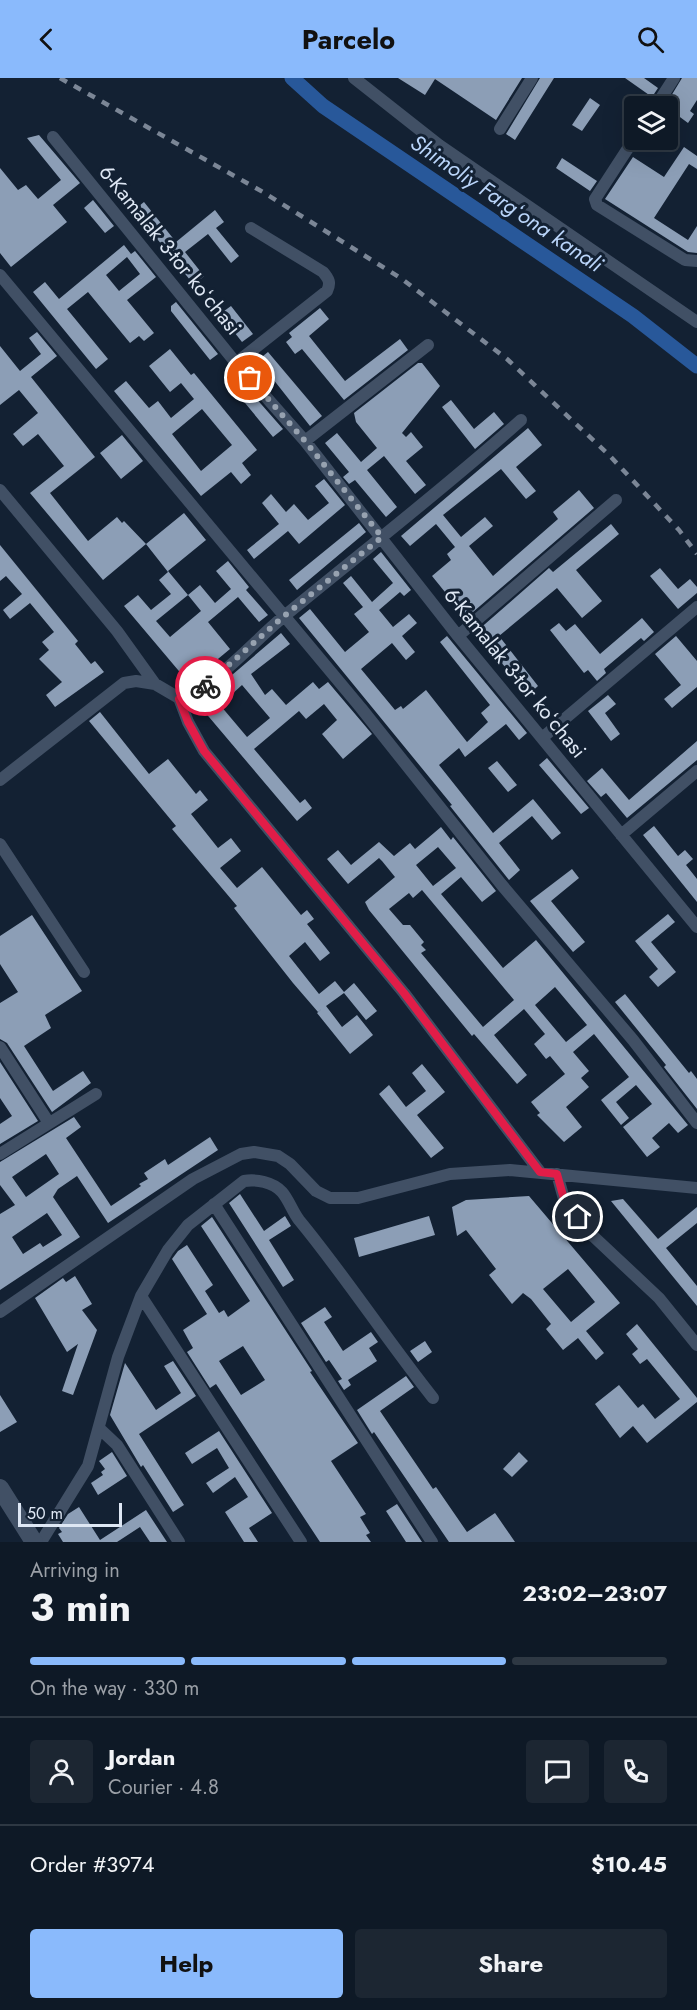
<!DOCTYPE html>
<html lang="en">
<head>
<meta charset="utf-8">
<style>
  :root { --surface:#0e1926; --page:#1c2632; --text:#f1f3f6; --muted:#9ba0a7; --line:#2e3843; --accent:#8abafc }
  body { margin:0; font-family:Jost,sans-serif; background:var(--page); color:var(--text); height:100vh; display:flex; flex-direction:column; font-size:22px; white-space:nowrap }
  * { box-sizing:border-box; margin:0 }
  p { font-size:20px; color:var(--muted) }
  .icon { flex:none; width:33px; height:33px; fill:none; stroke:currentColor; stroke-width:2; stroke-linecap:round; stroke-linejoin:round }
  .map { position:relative; height:1464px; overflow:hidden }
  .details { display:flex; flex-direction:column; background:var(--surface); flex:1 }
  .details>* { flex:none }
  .buttons { position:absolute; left:624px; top:18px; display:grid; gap:12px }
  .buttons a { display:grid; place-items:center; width:54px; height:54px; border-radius:6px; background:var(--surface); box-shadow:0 6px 24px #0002,0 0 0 2px var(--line); font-size:30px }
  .scale { position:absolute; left:18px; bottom:15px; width:104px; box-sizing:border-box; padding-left:6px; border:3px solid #dee7f4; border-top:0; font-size:16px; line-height:21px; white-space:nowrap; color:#dee7f4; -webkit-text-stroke:4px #132133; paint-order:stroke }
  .pin { position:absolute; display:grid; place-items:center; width:51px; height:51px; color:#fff; margin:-26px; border:3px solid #fff; border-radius:50%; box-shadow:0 2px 6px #0007 }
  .courier { position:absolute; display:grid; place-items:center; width:60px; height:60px; margin:-30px; border:4px solid #e11d48; border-radius:50%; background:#fff; color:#222; box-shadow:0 2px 8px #0007 }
  .head em { font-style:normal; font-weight:700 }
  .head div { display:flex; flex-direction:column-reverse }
  .head { display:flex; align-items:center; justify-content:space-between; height:102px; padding:0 30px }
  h1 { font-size:39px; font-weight:700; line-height:45px }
  .bar { display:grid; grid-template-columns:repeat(4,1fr); gap:9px 6px; align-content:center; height:72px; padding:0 30px }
  .bar i { height:8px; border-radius:4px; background:var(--line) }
  .bar .on { background:var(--accent) }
  .bar p { grid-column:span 4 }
  .line { display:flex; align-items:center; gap:15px; padding:0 30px; border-top:2px solid var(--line) }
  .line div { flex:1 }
  .round { display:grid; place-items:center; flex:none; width:63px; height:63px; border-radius:6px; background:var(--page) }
  .cta { display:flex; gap:12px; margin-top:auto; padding:12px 30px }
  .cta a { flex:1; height:69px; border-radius:6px; background:var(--accent); color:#111; font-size:24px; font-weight:700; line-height:69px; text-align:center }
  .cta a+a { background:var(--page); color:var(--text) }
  header { display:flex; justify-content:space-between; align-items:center; height:78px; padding:0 30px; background:var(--accent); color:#111; font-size:27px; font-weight:700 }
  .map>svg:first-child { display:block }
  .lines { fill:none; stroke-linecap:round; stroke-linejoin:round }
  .canal { stroke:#28589a; stroke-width:15 }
  .building { fill:#8c9eb6; fill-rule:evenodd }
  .street { stroke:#415065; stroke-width:12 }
  .secondary { stroke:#415065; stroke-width:18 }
  .rail { stroke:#7b8696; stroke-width:4.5; stroke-dasharray:8 8; stroke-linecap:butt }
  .done { stroke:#97a2b0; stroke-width:6; stroke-dasharray:0 10.8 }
  .route { stroke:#e11d48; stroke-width:8 }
  .labels { text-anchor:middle; stroke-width:6; stroke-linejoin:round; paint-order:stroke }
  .street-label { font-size:21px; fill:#dee7f4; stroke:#132133 }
  .water-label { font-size:22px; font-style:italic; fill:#bad5fa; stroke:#132133 }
</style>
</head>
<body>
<header><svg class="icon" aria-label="back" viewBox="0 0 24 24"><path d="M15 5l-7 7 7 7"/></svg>Parcelo<svg class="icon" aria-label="search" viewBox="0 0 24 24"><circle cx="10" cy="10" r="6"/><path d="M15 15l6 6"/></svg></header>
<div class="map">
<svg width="697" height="1464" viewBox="0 0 697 1464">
  <rect width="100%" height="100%" fill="#132133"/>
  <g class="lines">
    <path class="canal" d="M292,0l31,28 310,210 64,50"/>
  </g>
  <path class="building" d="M398,0h124l-26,42 -61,-41 -10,16z
    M540,0h14l-39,62 -9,-6z
    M625,0h19l14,10 -6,9z
    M682,0h15v22l-7,11 4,3 -6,9 -23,-17z
    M590,20l10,7 -18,26 -10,-6z
    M39,57l41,48 -27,22 14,17 -56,45 -11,-14v-85l18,22 8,-5 12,14 23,-19 -34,-42z
    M684,69l13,9v13l-8,-5 -35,54 34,22 9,-14v27l-9,-1 -83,-53 28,-42 31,20z
    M562,80l35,23 -7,10 -34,-23z
    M93,122l21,26 -9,7 -21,-25z
    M144,124l32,40 39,-32 9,12 -8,6 23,28 -8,7 -23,-29 -23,18 19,24 -10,9 -60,-75z
    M124,167l7,9 -4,3 8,-6 21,26 -29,23 27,33 -10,8 -5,-5 -9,7 -42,-51 -21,17 41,50 -12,10 -63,-77 12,-10 14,17zM127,179l13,17 -21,17 -13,-16z
    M176,224l42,52 -8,6 -39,-49v-5z
    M231,228l22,28 -11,8 -22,-28z
    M320,230l9,11 -20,17 36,45 55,-42 8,11 -64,50 -42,-51 -7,5 -9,-12 6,-5 -3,-4z
    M37,254l20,24 -26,21 64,80 -45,36 38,48 29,-24 5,6 2,-2 22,23 -43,36 -73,-87 34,-27 -26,-32 -15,12 -10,-12 25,-21 -19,-23 -19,15v-59l20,25 21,-17 -12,-16z
    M170,271l21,26 3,-2 63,77 -15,13 9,12 -10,9 -10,-12 -30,24 -87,-105 12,-10 23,27 9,-7 13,17 23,-19 -13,-16 -11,9 -21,-26zM202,331l30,36 -31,26 -29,-37z
    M268,274l54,64 -12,10 -52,-66z
    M418,285h4l18,23 -38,47 4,4 5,-5 12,15 -17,14 20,24 -11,9 -31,-38 -17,14 30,37 -11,10 -31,-37 -6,4 -6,-7 6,-5 -24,-29 12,-10 24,29 16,-14 -21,-26 -2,-9z
    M239,301l44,50 -10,8 -42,-51z
    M451,322l23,29 20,-17 10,12 -29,25 -33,-42z
    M528,350l14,17 -26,22 20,24 -10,8 -25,-30 -58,46 18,22 24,-20 8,9 -24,20 24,30 65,-57 -5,-7 26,-22 15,18 -128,110 -34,-42 19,-16 -4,-6 8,-7 -19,-23 -26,22 -9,-10z
    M122,357l21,26 -22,18 -21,-26z
    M324,401l21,26 -46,39 -11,-13 -34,28 -7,-9 32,-26 -17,-21 9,-9 15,18 8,-8 14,16 21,-17 -14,-17z
    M184,435l22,27 -38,31 20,24 12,-10 15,18 16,-14 -15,-18 12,-10 21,26 -3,3 22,25 -9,7 -21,-25 -30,25 22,27 -41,34 -65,-77 14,-11 13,15 20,-16 -12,-14 9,-8 -22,-28zM188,517l13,16 -31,26 -14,-16z
    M359,445l7,9 -69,58 -8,-10z
    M611,446l8,10 -43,36 26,31 -20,17 -25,-30 -58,48 39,50 -9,8 -52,-59v-4l72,-63 4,4z
    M0,467l78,96 -3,3 16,20 4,-3 9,11 -49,35 -9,-12 16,-13 -23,-23 10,-9 -7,-8 12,-10 -24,-29 -20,16 -7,-9 19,-16 -16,-18 -6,5z
    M381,474l30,38 -7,6 -4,-4 -21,18 14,17 16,-13 8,9 -15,13 13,16 -9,8 -14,-17 -31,26 34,41 6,-4 2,3 23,-19 41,52 21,-20 -7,-9 9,-8 -50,-63 7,-6 80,97 -8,7 -13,-16 -41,33 -6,-9 -20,17 54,68 40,-34 28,34 -9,7 -20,-24 -33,27 21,27 -11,10 -59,-74 2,-1 -153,-187 11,-9 35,43 24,-20 -15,-18 9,-7 -20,-24 8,-7 21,26 21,-19 -20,-24z
    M660,490l18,21 12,-10 7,8v6l-19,16 -28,-33z
    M642,540l12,14 -10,9 -3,-3 -37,31 2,4 -9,8 -9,-11 -4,3 -34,-43 9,-7 7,8 9,-7 25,30z
    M281,555l9,11 -39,30 14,21 7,-6 14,16 27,-23 6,7 9,-7 44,52 -29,25 -21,-25 15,-14 -13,-16 -18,15 -7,-8 -45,38 46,54 5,-4 7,9 -15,13 -99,-117zM242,607l28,33 -23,19 -27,-32z
    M676,558l21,25v26l-25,21 -8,-9 17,-14 -26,-31z
    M608,617l8,9 -11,9 15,21 -9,7 -23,-30z
    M100,634l49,62 19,-15 28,35 4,-4 8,10 -17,14 27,34 13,-10 10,13 -21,17 17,20 25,-21 39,48 6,-5 7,9 -7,5 23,29 -10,8 -15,-19 -16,14 30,38 16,-13 9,11 10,-9 23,28 -11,9 -22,-27 -18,13 16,21 15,-12 16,20 -23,19 -33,-41 6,-5 -5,4 -25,-29 -59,-75 3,-2 -65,-77 4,-3 -87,-105z
    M697,663v19l-70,58 -21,-25 -5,4 -14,-16 15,-13 27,32z
    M547,680l42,50 -8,6 -42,-49z
    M497,683l20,24 -9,7 -20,-24z
    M654,748l24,30 7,-6 8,9 -7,6 11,14v23l-54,-67z
    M441,749l10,13 2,-3 43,54 -14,11 -21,-25 -20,17 21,25 41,49 33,-28 152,185 -10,8 -9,-10 -17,15 8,9 -13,10 -24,-30 29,-23 -16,-19 -20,17 13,16 -8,7 -20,-25 28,-23 -35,-43 -21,18 16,19 -8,7 8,9 -23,20 16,20 -18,15 -27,-27 3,-2 -9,-11 34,-28 -15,-18 -4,3 -12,-15 11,-10 -21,-25 -30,26 33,40 -10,9 -43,-50 -2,2 -103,-126 -4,-8 30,-25 -13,-16 -3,-3 -31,26 -21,-25 11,-9 13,15 28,-23 15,14 16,-13 5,6zM438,769l18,21 -23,18 -17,-21zM422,812l92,110 -31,27 -62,-74 5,-3 -5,-5 3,-3 -14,-17h-7l-14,-16 20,-16 4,5zM555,909l32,38 -21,17 -31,-37z
    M572,791l7,9 -28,23 34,41 -12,10 -43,-51z
    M668,836l7,8 -24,20 25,30 -18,15 -9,-10 9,-8 -23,-28z
    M32,837l50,76 -37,24 6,13 -27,18 29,45 30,-20 8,12 -39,29 -45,-69 -7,-4v-36l18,-11 -18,-28v-28z
    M625,916l64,79 2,-2 6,8v30l-33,-42 2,-2 -51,-63z
    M0,984l38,59 -38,23v-20l12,-8 -12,-18z
    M422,986l23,28 -28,23 27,33 -13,10 -52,-64 10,-9 17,22 20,-16 -14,-18z
    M74,1039l7,10 -15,11 45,68 30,-20 -2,-2 9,-5 -4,-6 21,-14 3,6 42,-28 8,13 -110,73 -31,-47 -19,13 -5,8 27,40 -80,53v-76l15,-9 -15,-20v-23zM46,1076l13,20 -33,23 -14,-20zM47,1135l15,22 -19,12 -3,-4 -17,11 -11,-17z
    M240,1116l24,37 21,-15 6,10 -22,14 25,40 -11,7 -54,-84z
    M529,1118l91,107 -34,28 18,22 -8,7 -18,-22 -15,12 -17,-21 5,-5 -20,-25 -8,-6 -11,11 -23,-29 7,-6 -30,-39 -9,6 -5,-29 14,-7zM568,1191l27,33 -24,20 -28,-33z
    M623,1121l35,40 39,-32v16l-31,25 31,38v20l-86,-105z
    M429,1138l6,19 -76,22 -5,-19z
    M212,1139l100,154 -2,1 48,71 -27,18 35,53 -6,3 10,16 -4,2 5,7h-51l-104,-158 -6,4 -23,-36 6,-4 -10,-18 24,-16 -35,-55 6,-8 9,-6 26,40 -8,6 14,22 5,-3 4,7 22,-16 -49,-75zM243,1268l22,34 -24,15 -22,-34z
    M75,1198l17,28 -10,6 15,20 -24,65 -11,-4 16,-47 -11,8 -32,-54 28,-20 3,4z
    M325,1229l7,10 -8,5 19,29 28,-19 7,10 -9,6 8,13 -29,19 3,5 -7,5 -6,-9 4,-2 -13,-19 -3,2 -25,-39z
    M637,1246l60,74v4l-50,41 -14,-17 -13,12 -25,-34 24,-19 19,23 5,-4 12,15 25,-20 -33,-40 -7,5 -8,-10 6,-5 -12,-15z
    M425,1263l7,11 -14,10 -8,-11z
    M173,1283l23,35 -57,38 45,71 -11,7 -30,-47 -2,2 -31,-52 15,-52 31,47 25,-17 -17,-27z
    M406,1298l8,11 -34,24 53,78 3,-2 31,45 28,-19 20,29h-66l-75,-110 -2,2 -15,-24z
    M0,1317l17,27 -17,10z
    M219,1353l53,82 -23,15 9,14h-14l-19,-30 23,-15 -13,-20 -22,16 -7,-10 23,-15 -12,-20 -25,16 -7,-11z
    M112,1374l15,24 -29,19 -7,-12 12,-8 -2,-3 4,-3 -6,-8z
    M519,1374l9,9 -16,16 -9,-8z
    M397,1426l25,38h-16l-20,-31z
    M79,1429l21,33 46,-30 21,32h-17l-10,-15 -23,15h-54l-5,-8 4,-2 -3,-4 9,-14z"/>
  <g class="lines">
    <path class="street" d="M354,0l85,67 258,177
      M656,28l18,-28
      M500,51l32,-51
      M53,59l183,226 69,78 153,195 239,291
      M634,61l-39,60 2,6 88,55 12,1
      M0,197l361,433 140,176 132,156 64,83
      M236,285l91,-72c4,-8 2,-12 -4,-19l-72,-44
      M305,363l123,-96
      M0,412l117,141 38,53 24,14c31,-6 77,-59 103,-80 80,-66 162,-129 239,-198
      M458,558l158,-136
      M179,620l9,24 16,29 200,242 136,179
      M542,660l155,-131
      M0,702l124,-97 12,-2 19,3
      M621,757l76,-64
      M0,766l84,128
      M0,969l49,76
      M0,1076l96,-60
      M557,1096l7,25 29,37 66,62 38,47
      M214,1126l218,338
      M141,1218l160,246
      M0,1234l193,-133 48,-25 13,-2 24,4 12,8 26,27 14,7h28l92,-24 60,-4 187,18
      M100,1351l17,16 62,97
      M41,1464l47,-76 30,-109 23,-61 27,-46 20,-25 56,-44c12,-2 29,1 38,11 7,8 10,19 17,28 47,57 87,119 134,178"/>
    <path class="secondary" d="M0,1410l34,54"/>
    <path class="rail" d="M60,0l203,114 139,87 105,80 103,97 69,74 18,24"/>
  </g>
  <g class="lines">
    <path class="done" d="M205,608l78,-69 99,-80 -77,-96 -55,-63"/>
    <path class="route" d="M205,608l-11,8 -15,5 9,23 16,29 200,242 136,179 17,2 7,25 14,18"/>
  </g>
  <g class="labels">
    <g class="street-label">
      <text transform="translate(170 172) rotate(51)" y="7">6-Kamalak 3-tor koʻchasi</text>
      <text transform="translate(515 595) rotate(51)" y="7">6-Kamalak 3-tor koʻchasi</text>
    </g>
    <g class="water-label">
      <text transform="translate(507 125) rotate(34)" y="8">Shimoliy Fargʻona kanali</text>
    </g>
  </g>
</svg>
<div class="buttons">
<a><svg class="icon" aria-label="layers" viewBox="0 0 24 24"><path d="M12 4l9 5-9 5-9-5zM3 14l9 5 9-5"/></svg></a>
</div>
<div class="scale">50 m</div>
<div class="pin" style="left:250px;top:300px;background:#ea580c"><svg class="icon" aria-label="bag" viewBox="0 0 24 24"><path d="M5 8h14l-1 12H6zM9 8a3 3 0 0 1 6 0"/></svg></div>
<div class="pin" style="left:578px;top:1139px;background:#1f2937"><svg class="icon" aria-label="home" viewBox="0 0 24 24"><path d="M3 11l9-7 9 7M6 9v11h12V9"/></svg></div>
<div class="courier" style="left:205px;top:608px"><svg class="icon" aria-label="bike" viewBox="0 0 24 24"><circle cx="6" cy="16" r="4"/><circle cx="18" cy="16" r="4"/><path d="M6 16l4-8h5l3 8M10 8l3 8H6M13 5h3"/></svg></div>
</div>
<section class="details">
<div class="head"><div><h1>3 min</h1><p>Arriving in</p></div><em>23:02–23:07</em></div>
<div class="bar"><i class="on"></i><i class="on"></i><i class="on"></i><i></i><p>On the way · 330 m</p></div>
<div class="line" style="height:108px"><a class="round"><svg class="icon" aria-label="person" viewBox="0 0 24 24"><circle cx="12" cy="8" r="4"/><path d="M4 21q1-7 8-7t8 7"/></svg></a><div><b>Jordan</b><p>Courier · 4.8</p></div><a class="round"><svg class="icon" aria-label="chat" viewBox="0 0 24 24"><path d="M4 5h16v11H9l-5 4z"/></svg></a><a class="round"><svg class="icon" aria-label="phone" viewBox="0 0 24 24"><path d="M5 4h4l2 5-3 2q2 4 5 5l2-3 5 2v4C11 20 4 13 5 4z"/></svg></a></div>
<div class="line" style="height:78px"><div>Order #3974</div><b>$10.45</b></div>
<div class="cta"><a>Help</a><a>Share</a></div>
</section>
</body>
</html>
